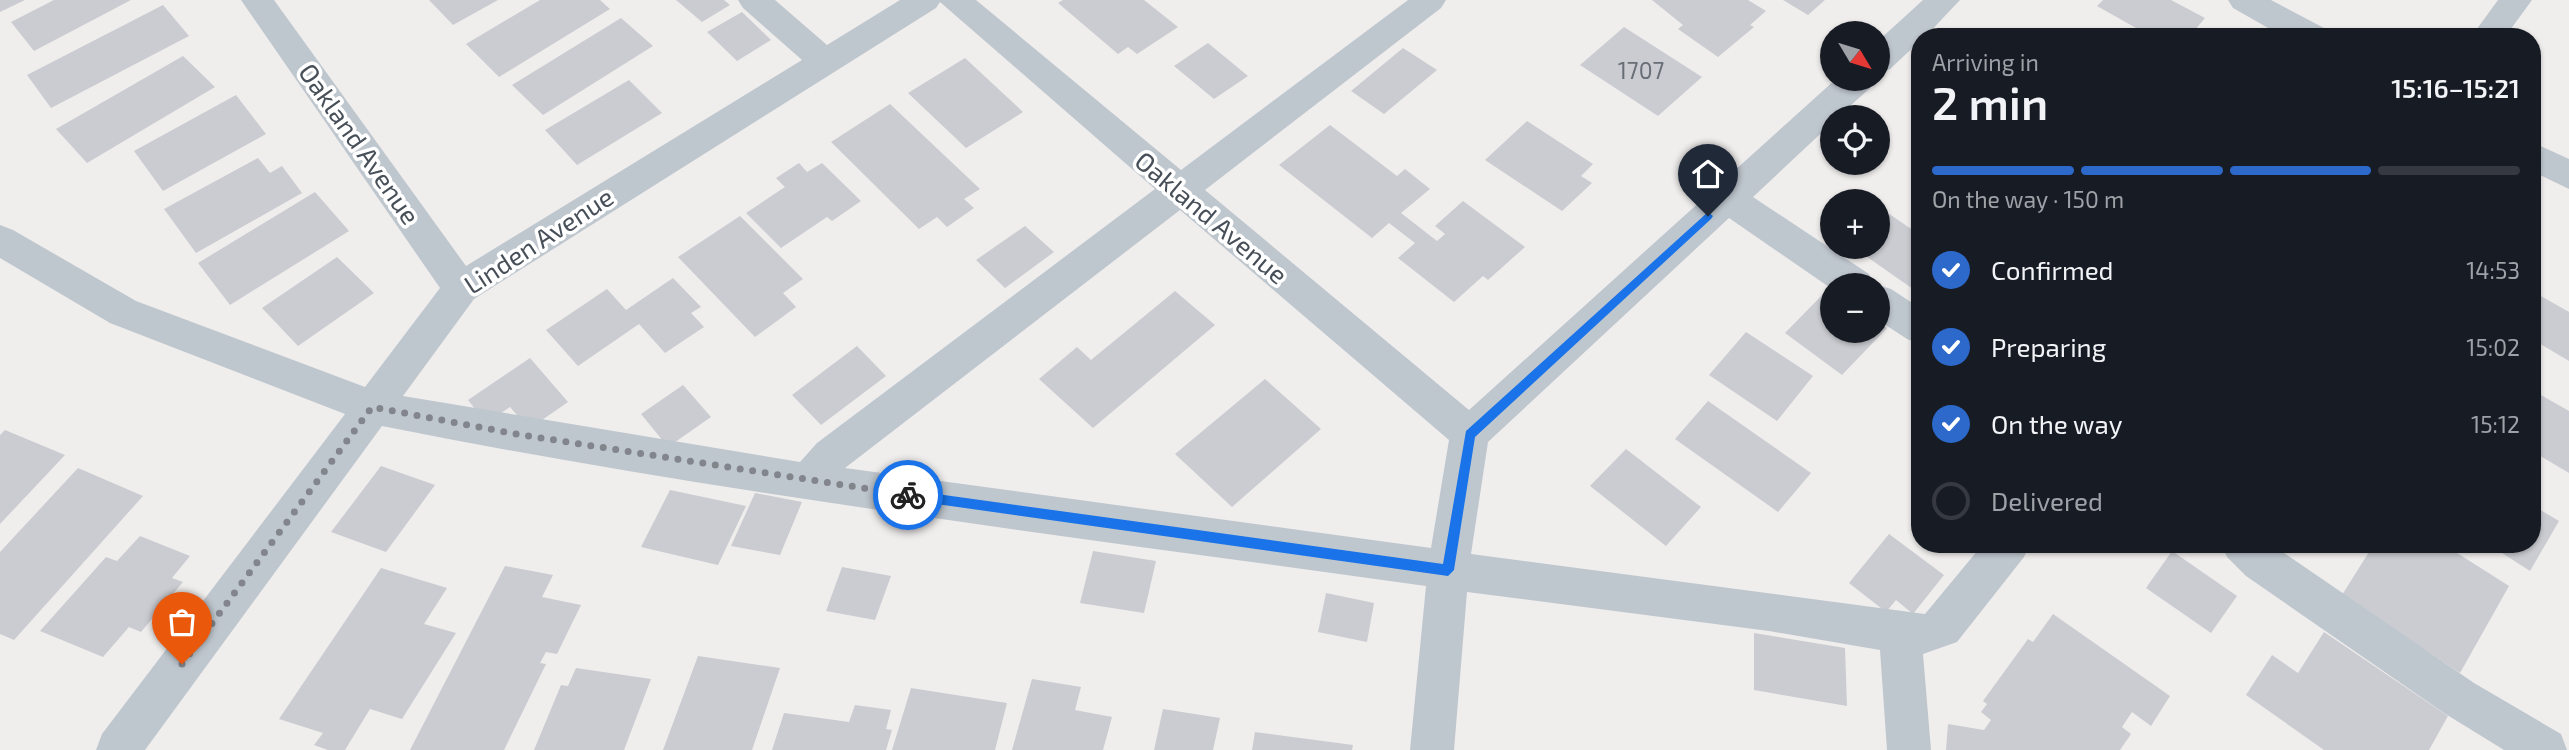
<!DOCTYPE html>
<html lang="en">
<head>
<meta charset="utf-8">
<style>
  :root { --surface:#171b24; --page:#20242c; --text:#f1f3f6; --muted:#9ea1a6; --line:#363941; --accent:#2c69cb }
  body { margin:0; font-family:"Exo 2",sans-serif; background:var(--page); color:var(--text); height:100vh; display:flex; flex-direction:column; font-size:26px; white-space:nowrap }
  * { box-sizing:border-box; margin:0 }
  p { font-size:23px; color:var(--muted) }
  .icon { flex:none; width:38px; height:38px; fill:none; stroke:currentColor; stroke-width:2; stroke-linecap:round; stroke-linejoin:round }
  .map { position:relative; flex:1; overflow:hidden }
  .sheet { position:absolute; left:1911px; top:28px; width:630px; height:525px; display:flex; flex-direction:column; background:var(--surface); border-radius:28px; box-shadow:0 2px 5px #0004 }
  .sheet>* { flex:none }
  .needle { width:46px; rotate:128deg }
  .tools { position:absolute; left:1820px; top:21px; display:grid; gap:14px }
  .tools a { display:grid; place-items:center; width:70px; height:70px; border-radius:50%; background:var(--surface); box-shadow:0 2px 5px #0004; font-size:35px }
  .pin { position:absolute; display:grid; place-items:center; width:60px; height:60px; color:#fff; margin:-72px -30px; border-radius:50% 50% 50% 0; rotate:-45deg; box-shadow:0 0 7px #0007 }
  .pin .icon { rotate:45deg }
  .courier { position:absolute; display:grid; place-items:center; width:70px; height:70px; margin:-35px; border:5px solid #1a73e8; border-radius:50%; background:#fff; color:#222; box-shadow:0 2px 9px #0007 }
  .head em { font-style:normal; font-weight:600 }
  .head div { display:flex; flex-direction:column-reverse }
  .head { display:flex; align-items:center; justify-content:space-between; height:119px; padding:0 21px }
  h1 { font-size:46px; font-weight:600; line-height:52px }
  .bar { display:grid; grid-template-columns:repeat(4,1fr); gap:10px 7px; align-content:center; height:84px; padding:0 21px }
  .bar i { height:9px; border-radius:5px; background:var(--line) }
  .bar .active { background:var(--accent) }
  .bar p { grid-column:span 4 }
  ol { padding:0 21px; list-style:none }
  li { display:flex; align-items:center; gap:21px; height:77px }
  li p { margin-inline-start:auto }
  li .icon { padding:7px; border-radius:50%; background:var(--accent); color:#fff; stroke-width:4 }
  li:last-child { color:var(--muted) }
  li i { width:38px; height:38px; border:4px solid var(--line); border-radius:50% }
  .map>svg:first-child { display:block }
  .building { fill:#caccd1 }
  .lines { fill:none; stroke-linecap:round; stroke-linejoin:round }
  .minor { fill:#bfc7ce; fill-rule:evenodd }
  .route { fill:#1a73e8 }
  .done { stroke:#82868c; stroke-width:7; stroke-dasharray:0 12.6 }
  .labels { text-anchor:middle; stroke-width:7; stroke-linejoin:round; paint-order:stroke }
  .number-label { font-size:23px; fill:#686e76 }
  .street-label { font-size:26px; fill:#474f58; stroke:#fff }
</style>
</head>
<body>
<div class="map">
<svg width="2569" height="750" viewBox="0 0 2569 750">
  <rect width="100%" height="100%" fill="#f0eded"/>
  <path class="building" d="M0,0h25l-25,12z
    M54,0h77l-97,51 -23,-29z
    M429,0h69l-45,25z
    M540,0h60l10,9 -111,68 -33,-33z
    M676,0h48l6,5 -28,17z
    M1063,0h81l34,27 -41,27 -9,-7 -10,7 -60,-51z
    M1652,0h96l18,11 -16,14 4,2 -36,30 -40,-28 5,-4z
    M1783,0h42l-17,15z
    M2103,0h68l34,18 -16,19h-37l-55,-31z
    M163,5l26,31 -138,72 -24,-33z
    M742,12l29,28 -34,21 -30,-29z
    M621,18l32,28 -110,69 -31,-30z
    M1624,27l78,50 -44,39 -78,-51z
    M1208,43l40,33 -34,23 -40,-33z
    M1403,48l34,22 -53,44 -33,-23z
    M183,56l32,31 -128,76 -31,-34z
    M965,58l58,54 -57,36 -58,-55z
    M629,80l33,33 -85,52 -32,-35z
    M236,95l30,39 -103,57 -29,-40z
    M890,104l90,85 -16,10 10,9 -27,19 -10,-10 -18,12 -88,-87z
    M1527,121l66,43 -12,12 11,7 -30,28 -77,-51z
    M1330,125l67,51 8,-7 25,20 -29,24 36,28 8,-7 -10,-8 28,-25 62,46 -37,33 -5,-4 -29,26 -56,-44 17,-15 -26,-20 -17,15 -93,-73z
    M258,158l12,15 12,-7 20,27 -106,60 -32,-44z
    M799,163l8,9 15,-9 39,38 -29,20 -5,-4 -46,31 -35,-35 39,-26 -9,-9z
    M315,192l34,39 -119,74 -32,-42z
    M1885,211l35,24v59l-67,-47h25v-28z
    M740,216l63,63 -20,14 13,14 -41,30 -77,-80z
    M1025,226l29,26 -49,36 -29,-28z
    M337,257l37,36 -76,53 -36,-38z
    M673,278l28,29 -10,6 13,14 -39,26 -26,-29 -61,42 -32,-36 61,-41 19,21z
    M1829,288l3,2v41h46v-10l9,7 -45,47 -57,-42z
    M1175,291l40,34 -122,103 -54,-49 38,-32 14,13z
    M2532,291l37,21v49l-37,-22z
    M1746,332l67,44 -36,45 -68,-46z
    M857,346l29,30 -65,49 -29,-30z
    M530,358l38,44 -39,27 -19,-22 -24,16 -18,-23z
    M1265,379l56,50 -89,78 -57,-53z
    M683,385l28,32 -43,30 -27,-33z
    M2532,390l37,21v62l-37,-22z
    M1708,401l103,72 -33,39 -103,-73z
    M5,430l60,25 -65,69v-89z
    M1626,449l75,58 -35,39 -76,-60z
    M381,466l54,19 -49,67 -55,-20z
    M78,468l65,28 -129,144 -14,-6v-82z
    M670,490l76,16 -28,59 -77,-18z
    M755,493l47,9 -22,53 -49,-9z
    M2532,505l27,16 -29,50 -42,-27h44z
    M1889,534l55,41 -31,39 -17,-14 -10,12 -37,-29z
    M140,536l50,20 -18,22 11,4 -42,50 -12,-5 -26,30 -63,-26 66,-74 11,4z
    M2374,544h69l66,42 -49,87 -118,-78z
    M1093,551l63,10 -12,52 -64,-10z
    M2172,551l65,45 -26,37 -65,-45z
    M505,566l48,9 -11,22 39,8 -24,49 -11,-2 -6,11 6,1 -42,86h-94z
    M842,567l49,9 -16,44 -49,-9z
    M381,568l66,20 -23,36 32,9 -54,86 -32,-10 -25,41h-17l-14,-5 9,-12 -44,-14z
    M1326,593l48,10 -7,39 -49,-10z
    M2053,614l117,82 -19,30 -19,-14 -10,15 9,7 -11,16h-174l2,-26 36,6 7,-10 -10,-8 6,-8 -4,-3 45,-62 5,3z
    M2324,632l124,84 -19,34h-105l-78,-55 26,-40 26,18z
    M1754,633l91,15 2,58 -93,-16z
    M698,656l82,12 -28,82h-89z
    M576,668l75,11 -27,71h-90l27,-65 7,1z
    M1032,679l49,8 -6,23 37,7 -9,33h-91z
    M911,688l96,15 -12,47h-103z
    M855,705l36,5 -5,19 6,1 -6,20h-114l12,-37 65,9z
    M1163,709l57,9 -7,32h-59z
    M1255,732l98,13 -1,5h-100z"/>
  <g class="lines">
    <path class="minor" d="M241,0h33l192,266 336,-206 -59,-52 -5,-8h37l52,45 73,-45h76l205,170 227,-170h38l-5,8 -236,182 264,220 367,-331h39l-5,9 -32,29h-6v6l-79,74 116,77 5,11h-42v4l-103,-71 -241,224 -17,112 454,60 58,-70h47l-6,13 -67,85 -34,12 8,96h-44l-7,-100 -111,-19 -302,-39 -13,158h-44l16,-164c-349,-49 -699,-91 -1044,-160l-237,324h-49l6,-16 243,-320 -235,-91 -110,-65v-33l13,5 123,71 229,86 75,-99zM940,2l215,187 -338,254 -17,19 -397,-66 71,-97 462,-291zM1180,210l269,230 -18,108 -586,-80z
      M1923,0h37l-35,37h-5v4l-30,28 -12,3v-31z
      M2228,0h43l53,28 4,9h-44l-51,-29z
      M2498,0h34l-27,37h-34z
      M2532,142l37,17v30l-37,-18z
      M1876,285h2l13,4 29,19v36l-13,-5 -29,-19z
      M2221,544h50l203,139 87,51 6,16h-63l-60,-37 -198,-137 -19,-19z"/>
  </g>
  <path class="route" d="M1708,212l5,4 -2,3 -236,218 -21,133 -6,6 -540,-76 -6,-5 6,-5 535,74 23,-133z"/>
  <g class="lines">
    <path class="done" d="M182,664l190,-257 144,27 392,61"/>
  </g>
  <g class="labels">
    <g class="number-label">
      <text x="1641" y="79">1707</text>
    </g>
    <g class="street-label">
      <text transform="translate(359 144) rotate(55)" y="9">Oakland Avenue</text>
      <text transform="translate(1211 218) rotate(40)" y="9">Oakland Avenue</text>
      <text transform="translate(539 241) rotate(-33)" y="9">Linden Avenue</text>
    </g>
  </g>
</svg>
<div class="tools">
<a><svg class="needle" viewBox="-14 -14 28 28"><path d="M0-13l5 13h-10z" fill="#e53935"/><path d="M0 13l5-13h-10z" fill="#9ea1a6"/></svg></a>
<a><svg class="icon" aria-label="locate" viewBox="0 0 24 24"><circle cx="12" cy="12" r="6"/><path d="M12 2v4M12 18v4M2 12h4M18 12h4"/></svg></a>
<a>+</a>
<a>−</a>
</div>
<div class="pin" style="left:182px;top:664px;background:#ea580c"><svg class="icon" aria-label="bag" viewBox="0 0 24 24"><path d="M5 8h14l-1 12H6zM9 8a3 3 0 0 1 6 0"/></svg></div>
<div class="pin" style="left:1708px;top:216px;background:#1f2937"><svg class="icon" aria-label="home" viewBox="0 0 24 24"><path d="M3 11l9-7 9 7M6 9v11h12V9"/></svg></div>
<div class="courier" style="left:908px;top:495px"><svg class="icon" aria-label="bike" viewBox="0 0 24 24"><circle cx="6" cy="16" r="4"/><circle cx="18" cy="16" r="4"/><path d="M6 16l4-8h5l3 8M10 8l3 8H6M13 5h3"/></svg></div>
<section class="sheet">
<div class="head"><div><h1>2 min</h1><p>Arriving in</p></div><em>15:16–15:21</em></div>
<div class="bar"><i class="active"></i><i class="active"></i><i class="active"></i><i></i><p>On the way · 150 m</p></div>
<ol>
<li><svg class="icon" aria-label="check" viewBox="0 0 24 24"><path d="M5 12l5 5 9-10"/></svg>Confirmed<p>14:53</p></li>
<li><svg class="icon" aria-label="check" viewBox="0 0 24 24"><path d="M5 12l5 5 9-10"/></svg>Preparing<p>15:02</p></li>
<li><svg class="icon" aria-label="check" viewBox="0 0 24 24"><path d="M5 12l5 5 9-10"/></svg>On the way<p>15:12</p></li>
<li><i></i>Delivered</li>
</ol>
</section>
</div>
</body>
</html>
